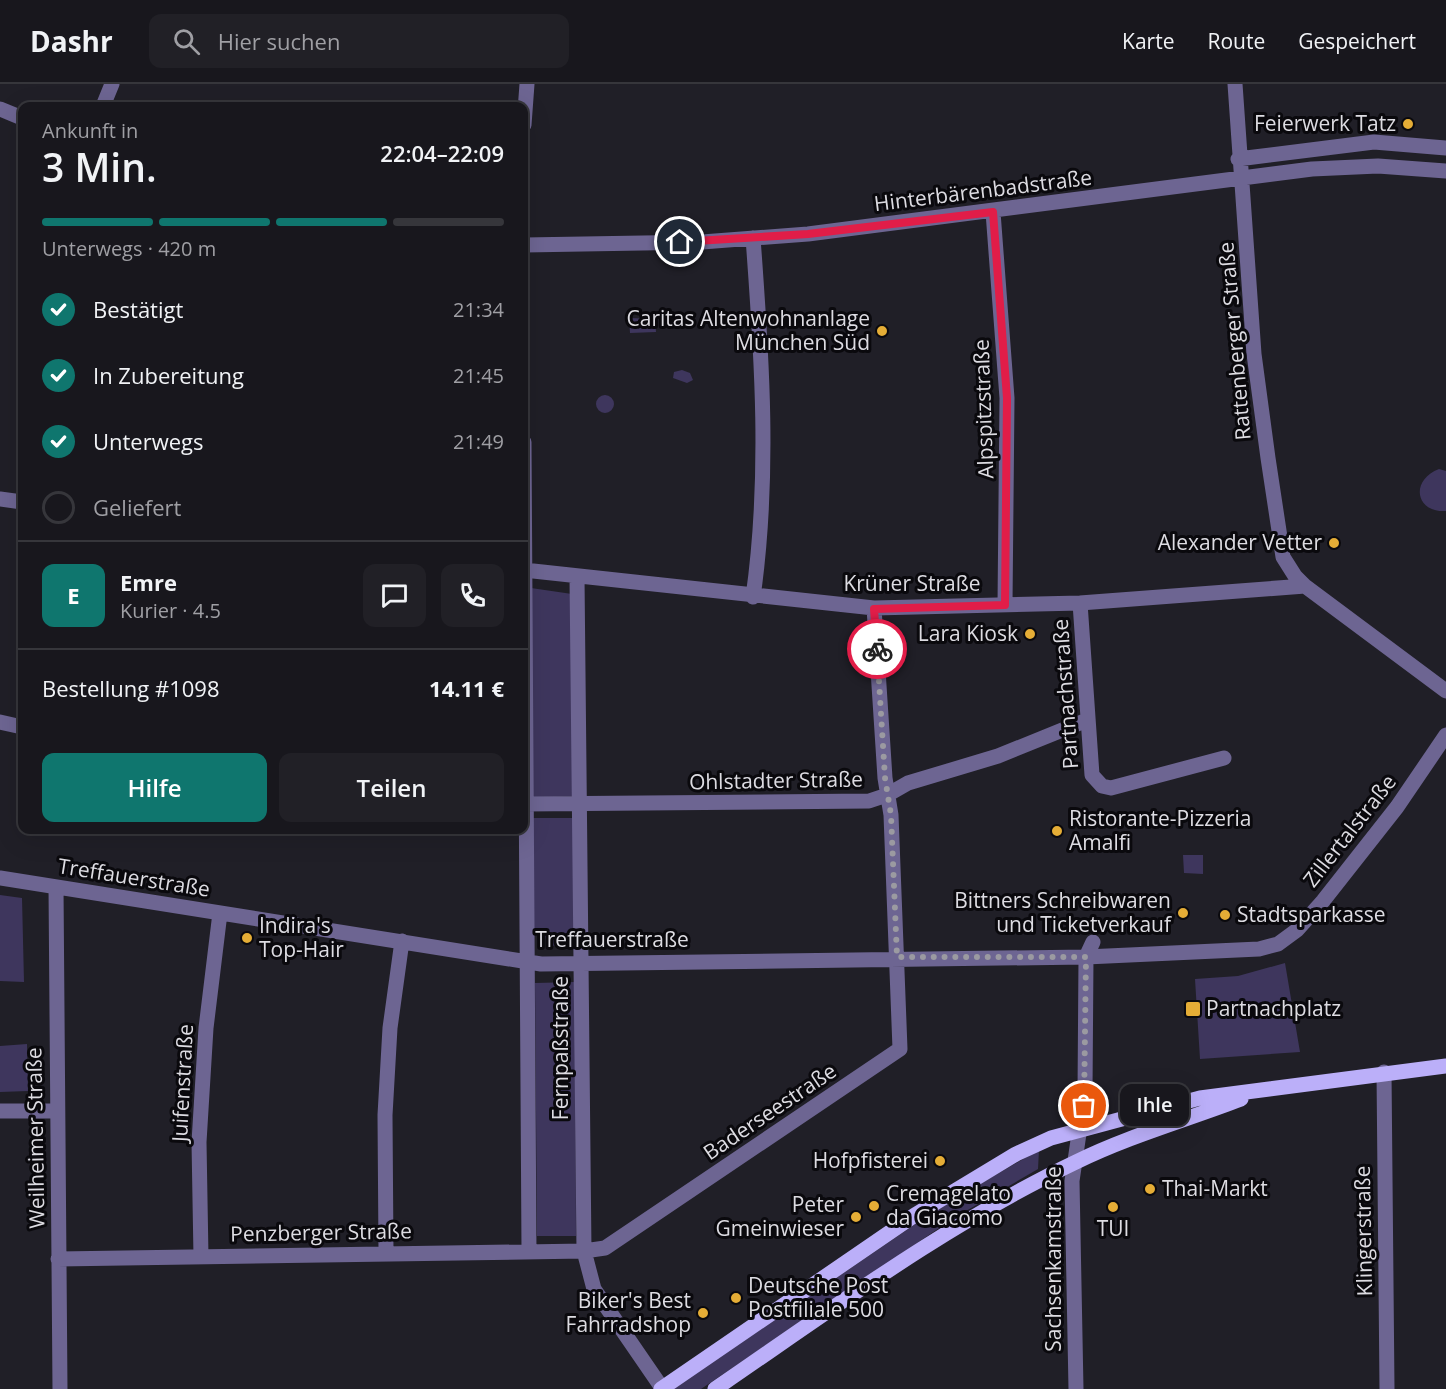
<!DOCTYPE html>
<html lang="de">
<head>
<meta charset="utf-8">
<style>
  :root { --surface:#18171d; --page:#212026; --text:#f1f3f6; --muted:#9f9fa4; --line:#36363b; --accent:#0f766e }
  body { margin:0; font-family:"Open Sans",sans-serif; background:var(--page); color:var(--text); height:100vh; display:flex; flex-direction:column; font-size:22px; white-space:nowrap }
  * { box-sizing:border-box; margin:0 }
  p { font-size:20px; color:var(--muted) }
  .icon { flex:none; width:33px; height:33px; fill:none; stroke:currentColor; stroke-width:2; stroke-linecap:round; stroke-linejoin:round }
  .map { position:relative; flex:1; overflow:hidden }
  .details { position:absolute; left:18px; top:18px; width:510px; height:732px; display:flex; flex-direction:column; background:var(--surface); border-radius:12px; box-shadow:0 6px 24px #0002,0 0 0 2px var(--line) }
  .details>* { flex:none }
  .pin { position:absolute; display:grid; place-items:center; width:51px; height:51px; color:#fff; margin:-26px; border:3px solid #fff; border-radius:50%; box-shadow:0 2px 6px #0007 }
  .courier { position:absolute; display:grid; place-items:center; width:60px; height:60px; margin:-30px; border:4px solid #e11d48; border-radius:50%; background:#fff; color:#222; box-shadow:0 2px 8px #0007 }
  .bubble { position:absolute; height:42px; border-radius:12px; background:var(--surface); box-shadow:0 6px 24px #0002,0 0 0 2px var(--line); font-size:20px; font-weight:600; line-height:42px; text-align:center }
  .head em { font-style:normal; font-weight:600 }
  .head div { display:flex; flex-direction:column-reverse }
  .head { display:flex; align-items:center; justify-content:space-between; height:102px; padding:0 24px }
  h1 { font-size:39px; font-weight:600; line-height:45px }
  .bar { display:grid; grid-template-columns:repeat(4,1fr); gap:9px 6px; align-content:center; height:72px; padding:0 24px }
  .bar i { height:8px; border-radius:4px; background:var(--line) }
  .bar .active { background:var(--accent) }
  .bar p { grid-column:span 4 }
  .line { display:flex; align-items:center; gap:15px; padding:0 24px; border-top:2px solid var(--line) }
  .line div { flex:1 }
  .round { display:grid; place-items:center; flex:none; width:63px; height:63px; border-radius:12px; background:var(--page) }
  ol { padding:0 24px; list-style:none }
  li { display:flex; align-items:center; gap:18px; height:66px }
  li p { margin-inline-start:auto }
  li .icon { padding:6px; border-radius:50%; background:var(--accent); color:#fff; stroke-width:4 }
  li:last-child { color:var(--muted) }
  li i { width:33px; height:33px; border:3px solid var(--line); border-radius:50% }
  .primary-button { display:flex; gap:12px; margin-top:auto; padding:12px 24px }
  .primary-button a { flex:1; height:69px; border-radius:12px; background:var(--accent); color:#fff; font-size:24px; font-weight:600; line-height:69px; text-align:center }
  .primary-button a+a { background:var(--page); color:var(--text) }
  header { display:flex; align-items:center; gap:36px; box-sizing:border-box; height:84px; padding:0 30px; background:var(--surface); border-bottom:2px solid var(--line) }
  header strong { font-size:28px }
  nav { display:flex; gap:33px; margin-inline-start:auto; font-size:21px }
  .search { width:420px; height:54px; background:var(--page); display:flex; align-items:center; gap:15px; box-sizing:border-box; padding:0 21px; border-radius:12px; color:var(--muted); font-size:22px }
  .map>svg:first-child { display:block }
  .green { fill:#3e365d }
  .lines { fill:none; stroke-linecap:round; stroke-linejoin:round }
  .minor { stroke:#6d6592; stroke-width:15 }
  .major { stroke:#bbaff9; stroke-width:15 }
  .done { stroke:#9b9aa1; stroke-width:6; stroke-dasharray:0 10.8 }
  .route { stroke:#e11d48; stroke-width:8 }
  .poi-dot { fill:#e5ad36; stroke:#0a090d; stroke-width:2 }
  .labels { text-anchor:middle; stroke-width:6; stroke-linejoin:round; paint-order:stroke }
  .poi-label { font-size:21px; fill:#dddce2; stroke:#0a090d; text-anchor:end }
  .street-label { font-size:21px; fill:#dddce2; stroke:#0a090d }
</style>
</head>
<body>
<header>
<strong>Dashr</strong>
<div class="search"><svg class="icon" aria-label="search" viewBox="0 0 24 24"><circle cx="10" cy="10" r="6"/><path d="M15 15l6 6"/></svg>Hier suchen</div>
<nav><a>Karte</a><a>Route</a><a>Gespeichert</a></nav>
</header>
<div class="map">
<svg width="1446" height="1305" viewBox="0 0 1446 1305">
  <rect width="100%" height="100%" fill="#201f27"/>
  <path class="green" d="M629,234l26,1 1,13 -26,1z
    M682,286l8,3 3,7 -6,3 -14,-5 1,-6z
    M596 320a9 9 0 1 1 18 0a9 9 0 1 1-18 0Z
    M1439,385l7,2v40c-31,2 -36,-31 -7,-42z
    M531,504l41,6 1,202 -41,1z
    M531,734h42l1,127 -27,1 -2,-10 -13,-1z
    M1183,771h20v19l-19,-1z
    M0,811l22,3 2,84 -24,-1z
    M1285,879l15,89 -100,7 -5,-80 43,-3z
    M575,898l1,254h-39l-2,-253z
    M27,960l1,47 -28,1v-46z
    M1039,1066l-1,19 -84,49 -253,171h-28l269,-183z"/>
  <g class="lines">
    <path class="minor" d="M1235,0l19,270 14,104 15,99 12,19 10,10
      M103,22l9,-22
      M0,25l22,9
      M524,41l3,-41
      M1238,75l136,-17 72,6
      M993,128l14,186 -2,207
      M753,154c9,119 17,240 0,359
      M524,161l178,-3 106,-8 504,-65 66,-3 68,5
      M524,358l5,809
      M0,415l22,3
      M524,486l350,38 206,-5 225,-17 141,105
      M577,493l7,674 10,38 68,99
      M1080,519l12,172 10,11 9,2 113,-30
      M0,638l22,5
      M524,720l345,-3 18,-6 21,-12 90,-27 89,-36
      M0,794l541,86 545,-7 173,-8 19,-5 19,-14 26,-29 74,-94 49,-72
      M56,803l4,502
      M1384,988l3,317
      M0,1027h56
      M386,1168l-1,-137 5,-87 12,-87
      M201,1173l-2,-115 7,-114 14,-115
      M58,1175l526,-8 21,-3 295,-199 -9,-234 -6,-37 -11,-170
      M1076,1305l-4,-208 13,-88 1,-136 7,-15"/>
    <path class="major" d="M661,1305l254,-174 101,-61 35,-16 149,-40 246,-32
      M715,1305c117,-80 233,-166 361,-227 53,-26 110,-42 165,-63"/>
  </g>
  <g class="lines">
    <path class="done" d="M877,565l8,129 6,37 6,142h189l-2,149"/>
    <path class="route" d="M680,158l128,-8 185,-22 14,186 -2,207 -131,4 3,40"/>
  </g>
  <g class="poi-dot">
    <circle cx="1408" cy="40" r="6"/>
    <circle cx="882" cy="247" r="6"/>
    <circle cx="1334" cy="459" r="6"/>
    <circle cx="1030" cy="550" r="6"/>
    <circle cx="1057" cy="747" r="6"/>
    <circle cx="1183" cy="829" r="6"/>
    <circle cx="1225" cy="831" r="6"/>
    <circle cx="247" cy="854" r="6"/>
    <rect x="1185" y="917" width="16" height="16" rx="3"/>
    <circle cx="940" cy="1077" r="6"/>
    <circle cx="1150" cy="1105" r="6"/>
    <circle cx="874" cy="1122" r="6"/>
    <circle cx="1113" cy="1123" r="6"/>
    <circle cx="856" cy="1133" r="6"/>
    <circle cx="736" cy="1214" r="6"/>
    <circle cx="703" cy="1229" r="6"/>
  </g>
  <g class="labels">
    <g class="poi-label">
      <text x="1396" y="47">Feierwerk Tatz</text>
      <text x="870" y="242">Caritas Altenwohnanlage<tspan x="870" dy="24">München Süd</tspan></text>
      <text x="1322" y="466">Alexander Vetter</text>
      <text x="1018" y="557">Lara Kiosk</text>
      <text x="1069" y="742" text-anchor="start">Ristorante-Pizzeria<tspan x="1069" dy="24">Amalfi</tspan></text>
      <text x="1171" y="824">Bittners Schreibwaren<tspan x="1171" dy="24">und Ticketverkauf</tspan></text>
      <text x="1237" y="838" text-anchor="start">Stadtsparkasse</text>
      <text x="259" y="849" text-anchor="start">Indira's<tspan x="259" dy="24">Top-Hair</tspan></text>
      <text x="1206" y="932" text-anchor="start">Partnachplatz</text>
      <text x="928" y="1084">Hofpfisterei</text>
      <text x="1162" y="1112" text-anchor="start">Thai-Markt</text>
      <text x="886" y="1117" text-anchor="start">Cremagelato<tspan x="886" dy="24">da Giacomo</tspan></text>
      <text x="844" y="1128">Peter<tspan x="844" dy="24">Gmeinwieser</tspan></text>
      <text x="1113" y="1152" text-anchor="middle">TUI</text>
      <text x="748" y="1209" text-anchor="start">Deutsche Post<tspan x="748" dy="24">Postfiliale 500</tspan></text>
      <text x="691" y="1224">Biker's Best<tspan x="691" dy="24">Fahrradshop</tspan></text>
    </g>
    <g class="street-label">
      <text transform="translate(983 107) rotate(-7)" y="7">Hinterbärenbadstraße</text>
      <text transform="translate(1235 257) rotate(-95)" y="7">Rattenberger Straße</text>
      <text transform="translate(984 325) rotate(-92)" y="7">Alpspitzstraße</text>
      <text x="912" y="507">Krüner Straße</text>
      <text transform="translate(1066 610) rotate(-94)" y="7">Partnachstraße</text>
      <text transform="translate(776 697) rotate(-1)" y="7">Ohlstadter Straße</text>
      <text transform="translate(1350 747) rotate(-52)" y="7">Zillertalstraße</text>
      <text transform="translate(134 794) rotate(9)" y="7">Treffauerstraße</text>
      <text x="612" y="863">Treffauerstraße</text>
      <text transform="translate(561 964) rotate(-90)" y="7">Fernpaßstraße</text>
      <text transform="translate(183 999) rotate(-87)" y="7">Juifenstraße</text>
      <text transform="translate(770 1028) rotate(-34)" y="7">Baderseestraße</text>
      <text transform="translate(36 1054) rotate(-91)" y="7">Weilheimer Straße</text>
      <text transform="translate(1364 1147) rotate(-91)" y="7">Klingerstraße</text>
      <text transform="translate(321 1149) rotate(-1)" y="7">Penzberger Straße</text>
      <text transform="translate(1054 1175) rotate(-90)" y="7">Sachsenkamstraße</text>
    </g>
  </g>
</svg>
<div class="pin" style="left:1084px;top:1022px;background:#ea580c"><svg class="icon" aria-label="bag" viewBox="0 0 24 24"><path d="M5 8h14l-1 12H6zM9 8a3 3 0 0 1 6 0"/></svg></div>
<div class="pin" style="left:680px;top:158px;background:#1f2937"><svg class="icon" aria-label="home" viewBox="0 0 24 24"><path d="M3 11l9-7 9 7M6 9v11h12V9"/></svg></div>
<div class="courier" style="left:877px;top:565px"><svg class="icon" aria-label="bike" viewBox="0 0 24 24"><circle cx="6" cy="16" r="4"/><circle cx="18" cy="16" r="4"/><path d="M6 16l4-8h5l3 8M10 8l3 8H6M13 5h3"/></svg></div>
<div class="bubble" style="left:1120px;top:1000px;width:69px">Ihle</div>
<section class="details">
<div class="head"><div><h1>3 Min.</h1><p>Ankunft in</p></div><em>22:04–22:09</em></div>
<div class="bar"><i class="active"></i><i class="active"></i><i class="active"></i><i></i><p>Unterwegs · 420 m</p></div>
<ol>
<li><svg class="icon" aria-label="check" viewBox="0 0 24 24"><path d="M5 12l5 5 9-10"/></svg>Bestätigt<p>21:34</p></li>
<li><svg class="icon" aria-label="check" viewBox="0 0 24 24"><path d="M5 12l5 5 9-10"/></svg>In Zubereitung<p>21:45</p></li>
<li><svg class="icon" aria-label="check" viewBox="0 0 24 24"><path d="M5 12l5 5 9-10"/></svg>Unterwegs<p>21:49</p></li>
<li><i></i>Geliefert</li>
</ol>
<div class="line" style="height:108px"><b class="round" style="background:var(--accent);color:#fff">E</b><div><b>Emre</b><p>Kurier · 4.5</p></div><a class="round"><svg class="icon" aria-label="chat" viewBox="0 0 24 24"><path d="M4 5h16v11H9l-5 4z"/></svg></a><a class="round"><svg class="icon" aria-label="phone" viewBox="0 0 24 24"><path d="M5 4h4l2 5-3 2q2 4 5 5l2-3 5 2v4C11 20 4 13 5 4z"/></svg></a></div>
<div class="line" style="height:78px"><div>Bestellung #1098</div><b>14.11 €</b></div>
<div class="primary-button"><a>Hilfe</a><a>Teilen</a></div>
</section>
</div>
</body>
</html>
